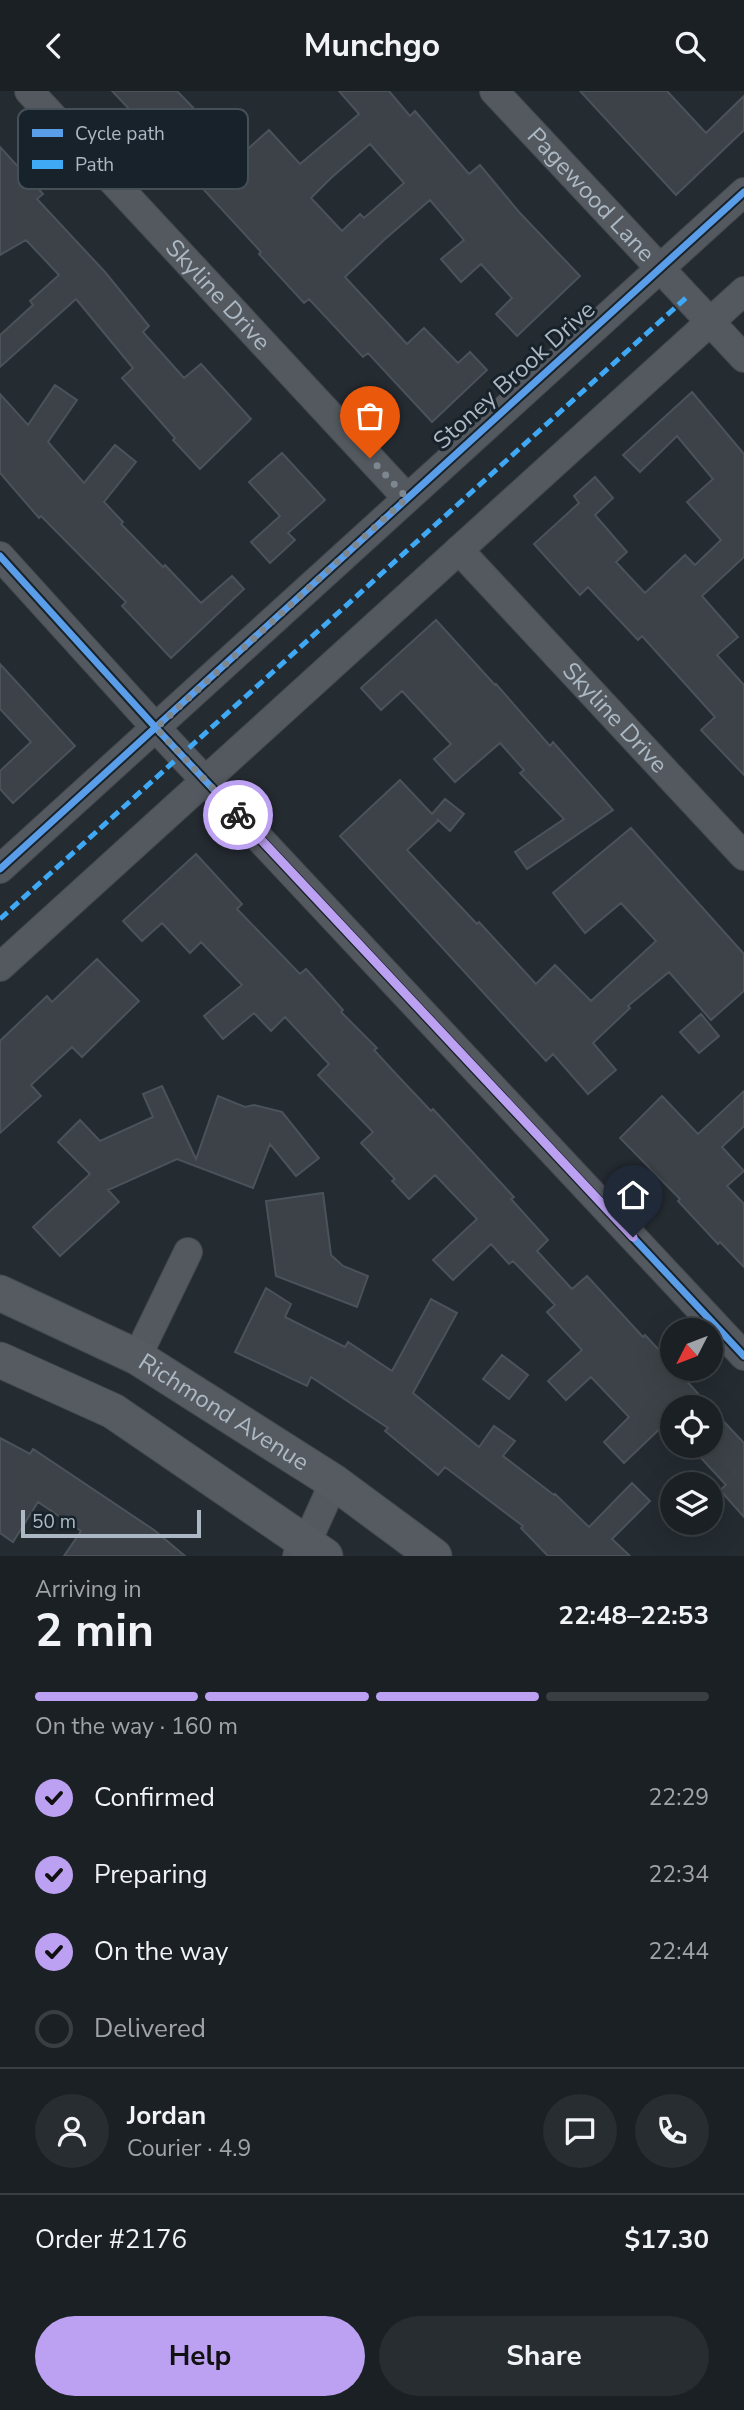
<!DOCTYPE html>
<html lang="en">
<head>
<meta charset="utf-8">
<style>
  :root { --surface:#1b2025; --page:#282d32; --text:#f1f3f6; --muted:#a0a3a7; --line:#393e42; --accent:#bca0f2 }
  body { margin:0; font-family:"Nunito Sans",sans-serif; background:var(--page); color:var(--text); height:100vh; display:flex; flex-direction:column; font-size:26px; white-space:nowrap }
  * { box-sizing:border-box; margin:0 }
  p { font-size:23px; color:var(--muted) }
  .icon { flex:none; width:38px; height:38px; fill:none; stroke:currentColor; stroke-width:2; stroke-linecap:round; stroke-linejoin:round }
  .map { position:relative; height:1465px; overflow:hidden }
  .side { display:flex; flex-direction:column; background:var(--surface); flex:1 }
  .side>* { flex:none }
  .needle { width:46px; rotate:228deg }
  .tools { position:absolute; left:660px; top:1227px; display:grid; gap:14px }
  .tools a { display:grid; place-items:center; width:63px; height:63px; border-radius:50%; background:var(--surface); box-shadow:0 7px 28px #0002,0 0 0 2px var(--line); font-size:35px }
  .scale { position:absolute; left:21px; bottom:18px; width:180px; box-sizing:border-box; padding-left:7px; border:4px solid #acb8c3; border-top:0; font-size:19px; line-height:24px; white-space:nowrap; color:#acb8c3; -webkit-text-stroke:5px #18222a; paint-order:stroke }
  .pin { position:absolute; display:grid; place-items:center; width:60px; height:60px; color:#fff; margin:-72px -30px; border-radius:50% 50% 50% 0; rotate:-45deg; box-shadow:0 0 7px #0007 }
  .pin .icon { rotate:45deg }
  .courier { position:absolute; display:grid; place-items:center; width:70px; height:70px; margin:-35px; border:5px solid #bca0f2; border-radius:50%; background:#fff; color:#222; box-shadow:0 2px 9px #0007 }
  .headline em { font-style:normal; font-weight:700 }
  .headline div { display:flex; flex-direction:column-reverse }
  .headline { display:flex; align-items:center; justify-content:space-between; height:119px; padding:0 35px }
  h1 { font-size:46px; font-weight:700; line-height:52px }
  .bar { display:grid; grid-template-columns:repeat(4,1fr); gap:10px 7px; align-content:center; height:84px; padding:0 35px }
  .bar i { height:9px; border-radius:5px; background:var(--line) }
  .bar .selected { background:var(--accent) }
  .bar p { grid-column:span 4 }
  .line { display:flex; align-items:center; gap:18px; padding:0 35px; border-top:2px solid var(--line) }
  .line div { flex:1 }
  .round { display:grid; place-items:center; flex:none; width:74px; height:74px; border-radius:37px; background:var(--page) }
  ol { padding:0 35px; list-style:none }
  li { display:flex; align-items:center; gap:21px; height:77px }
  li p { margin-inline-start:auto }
  li .icon { padding:7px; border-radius:50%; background:var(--accent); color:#111; stroke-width:4 }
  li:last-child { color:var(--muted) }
  li i { width:38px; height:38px; border:4px solid var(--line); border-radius:50% }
  .primary-button { display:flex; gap:14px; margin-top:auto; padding:14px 35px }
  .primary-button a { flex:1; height:80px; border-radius:42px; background:var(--accent); color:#111; font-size:28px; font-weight:700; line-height:80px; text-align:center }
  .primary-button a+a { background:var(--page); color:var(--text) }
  header { display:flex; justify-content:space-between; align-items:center; height:91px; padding:0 35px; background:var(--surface); font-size:32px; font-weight:700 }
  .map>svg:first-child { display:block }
  .building { fill:#3c4247; stroke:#4b5259; stroke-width:2; fill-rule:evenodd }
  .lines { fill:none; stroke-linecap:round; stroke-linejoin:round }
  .minor-casing { stroke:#42484d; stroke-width:30 }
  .major-casing { stroke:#41484e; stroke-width:37 }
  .minor { stroke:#53595f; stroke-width:28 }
  .major { stroke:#565b61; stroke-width:35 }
  .quiet { stroke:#3fa9f5; stroke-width:5; stroke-dasharray:10 5; stroke-linecap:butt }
  .cycleway-casing { stroke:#18222a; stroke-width:11 }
  .cycleway { stroke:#5a9eea; stroke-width:7 }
  .done { stroke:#7c8790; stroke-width:7; stroke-dasharray:0 12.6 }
  .route { stroke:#bca0f2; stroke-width:9 }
  .labels { text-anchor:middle; stroke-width:6; stroke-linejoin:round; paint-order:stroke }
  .street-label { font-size:24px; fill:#acb8c3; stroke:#18222a }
  .key { fill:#18222a; stroke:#444f58; stroke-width:2 }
  .key-label { font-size:19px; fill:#acb8c3 }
</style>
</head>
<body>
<header><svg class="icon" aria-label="back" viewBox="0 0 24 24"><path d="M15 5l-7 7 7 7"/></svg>Munchgo<svg class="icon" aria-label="search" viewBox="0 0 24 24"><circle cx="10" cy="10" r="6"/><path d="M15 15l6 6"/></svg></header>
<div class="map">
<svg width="744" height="1465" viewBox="0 0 744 1465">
  <rect width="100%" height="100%" fill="#242b31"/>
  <path class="building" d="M112,0h65l63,65 29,-26 31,34 59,-50 -20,-23h50l21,25 5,-5 54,63 11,-9 39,47 61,64 -63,60 -21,-22 16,-16 -31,-34 -20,18 -20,-23 23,-19 -34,-40 -46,40 -39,37 62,67 17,-16 34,35 12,-11 17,18 -55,52 -64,-69 -5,4 -54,-58 -5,4 -45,-49 2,-2 -57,-62 2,-3 -71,-75 -2,1zM370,53l34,39 -40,35 -4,-4 -18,17 -31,-33 20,-20z
    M580,0h87l39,42 38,-37v34l-68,65z
    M0,56l43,47 -6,5 68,73 44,54 -6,6 41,46 17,-14 50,55 -51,50 -27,-29 2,-2 -53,-60 11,-10 -57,-69 -76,68v-32l33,-30 -3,-4 29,-26 -33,-35 -26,15z
    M55,294l22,15 -29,42 36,41 31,-38 21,17 -32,40 19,20 -2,2 42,43 2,-2 36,38 31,-27 12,13 -73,69 -49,-52 4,-4 -85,-86 -2,2 -39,-45v-79l28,31z
    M692,301l52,62v103l-42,39 36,41 -21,18 27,30v90l-43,-45 14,-13 -73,-81 -4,4 -50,-53 -8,8 -46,-51 45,-41 -5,-7 21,-19 18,21 -18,17 32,37 -11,10 29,31 40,-38 10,10 26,-25 -34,-38 26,-23 -36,-43 -37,36 -17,-17z
    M282,362l43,47 -37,33 7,7 -25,23 -19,-21 29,-26 -31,-34z
    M436,529l59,65 1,-1 54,62 3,-4 60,68 -86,59 -12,-17 49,-33 -44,-46 4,-3 -24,-27 -45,39 -21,-23 17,-15 -49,-53 -21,19 -20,-22z
    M0,573l75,82 -62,57 -13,-14v-18l31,-29 -31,-33z
    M400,689l32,34 13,-15 19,15 -14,17 -13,-12 1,2 -31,29 70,74 2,-2 57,62 19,-19 36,36 65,-60 -35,-38 -36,30 -32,-40 78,-65 113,126v37l-33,29 -42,-48 -41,34 2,2 -37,35 23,27 -28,24 -35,-40 -7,7 -206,-225z
    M196,763l46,50 -5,5 63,65 6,-5 37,41 -2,2 36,36 -3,2 23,25 34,36 2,-2 81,88 -3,2 37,41 -11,11 35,38 15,-13 56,61 2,-2 27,29v5h4l34,38h-38v10l-48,46 -20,-21 25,-25 -38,-40 -25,23 -18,-19 34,-31 -35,-38 8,-7 -42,-44 -4,3 -18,-20 -38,36 -20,-20 44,-41 -42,-44 -26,24 -17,-18 3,-2 -34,-36 12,-11 -55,-57 11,-11 -44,-47 -14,14 -17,-18 -31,26 -19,-23 38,-31 -41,-43 -11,11 -28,-30 -20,18 -19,-20z
    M97,868l42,42 -57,56 -10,-10 -41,38 10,11 -41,37v-92l47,-45 5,6z
    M701,923l18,22 -20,17 -19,-21z
    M162,995l34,73 22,-63 27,11 9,-2 28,7 37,46 -23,18 -26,-32 -17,44 -76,-29 -69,31 11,12 -59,54 -27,-29 57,-53 -32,-32 22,-22 20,21 53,-24 -10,-23z
    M744,1000v35l-22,21 22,24 -17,15 17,18v63l-24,-25 -2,2 -40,-43 2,-2 -60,-61 42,-42 36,38z
    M323,1102l8,62 12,11 25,10 -11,31 -81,-31 -10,-75z
    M266,1197l25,16 -6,13 60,30 3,-5 44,29 39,-72 26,14 -44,80 66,54 15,-21 21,15 -12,15 51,39 1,-1 34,33 43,-44 18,18 -38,38 18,17h-82l-27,-28 2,-2 -78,-59 -7,8 -53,-44 3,-3 -77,-51 -4,9 -72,-34z
    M502,1264l26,20 -19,24 -26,-20z
    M710,1316l34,36v74l-24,-27 6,-5 -37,-40h21z
    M0,1347l30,16 3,-5 121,81 31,26h-121l17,-25 -43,-29 -25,40 -13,-9z"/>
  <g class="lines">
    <g class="minor-casing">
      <g id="minor">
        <path id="s1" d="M29,0l378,407"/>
        <path id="s2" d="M494,0l250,267"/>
        <path id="s3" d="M459,459l285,306"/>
        <path d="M0,465l156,172 588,628"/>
        <path d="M0,778l744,-677"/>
        <path d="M0,876l744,-676"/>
        <path d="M137,1266l51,-105"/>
        <path d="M297,1465l10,-14 27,-60"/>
      </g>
    </g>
    <g class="major-casing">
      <g id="major">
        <path id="s4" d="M0,1202l137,64 197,125 100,74"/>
        <path d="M0,1269l113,51 212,145"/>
      </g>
    </g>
    <use href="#minor" class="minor"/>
    <use href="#major" class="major"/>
    <path class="quiet" d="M0,828l687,-622"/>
    <g class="cycleway-casing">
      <path id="cycleway" d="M0,465l156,172 588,628
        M0,778l744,-677"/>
    </g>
    <use href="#cycleway" class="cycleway"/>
  </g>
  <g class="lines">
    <path class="done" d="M238,724l-82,-87 251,-230 -37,-40"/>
    <path class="route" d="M238,724l395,422"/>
  </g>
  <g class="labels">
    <g class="street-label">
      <text dy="8" stroke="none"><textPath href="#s2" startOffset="142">Pagewood Lane</textPath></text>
      <text dy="8" stroke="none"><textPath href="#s1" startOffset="278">Skyline Drive</textPath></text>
      <text transform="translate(514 284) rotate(-42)" y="8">Stoney Brook Drive</text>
      <text dy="8" stroke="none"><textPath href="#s3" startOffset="229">Skyline Drive</textPath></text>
      <text dy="8" stroke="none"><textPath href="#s4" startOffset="254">Richmond Avenue</textPath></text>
    </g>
  </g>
  <rect x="18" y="18" width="230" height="80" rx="10" class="key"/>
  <rect x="32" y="38" width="31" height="8" fill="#5a9eea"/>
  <rect x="32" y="69" width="31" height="9" fill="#3fa9f5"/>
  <g class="key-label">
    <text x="75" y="49">Cycle path</text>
    <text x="75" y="80">Path</text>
  </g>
</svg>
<div class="tools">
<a><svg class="needle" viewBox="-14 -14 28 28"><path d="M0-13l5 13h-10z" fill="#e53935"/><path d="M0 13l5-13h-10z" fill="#a0a3a7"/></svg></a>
<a><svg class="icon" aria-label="locate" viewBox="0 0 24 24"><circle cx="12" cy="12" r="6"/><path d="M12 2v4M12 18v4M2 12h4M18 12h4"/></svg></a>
<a><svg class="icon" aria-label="layers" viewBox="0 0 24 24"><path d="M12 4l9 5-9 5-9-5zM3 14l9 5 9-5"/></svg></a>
</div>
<div class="scale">50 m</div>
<div class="pin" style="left:370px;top:367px;background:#ea580c"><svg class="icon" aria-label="bag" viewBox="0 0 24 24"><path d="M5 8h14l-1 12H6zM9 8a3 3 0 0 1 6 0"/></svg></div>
<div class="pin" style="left:633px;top:1146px;background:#1f2937"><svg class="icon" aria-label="home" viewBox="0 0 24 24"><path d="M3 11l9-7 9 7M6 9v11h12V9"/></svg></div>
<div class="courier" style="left:238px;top:724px"><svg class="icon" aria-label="bike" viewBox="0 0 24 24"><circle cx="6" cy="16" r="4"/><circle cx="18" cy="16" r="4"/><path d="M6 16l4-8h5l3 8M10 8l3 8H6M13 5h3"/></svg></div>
</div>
<section class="side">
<div class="headline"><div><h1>2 min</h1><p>Arriving in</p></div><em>22:48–22:53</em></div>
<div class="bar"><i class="selected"></i><i class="selected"></i><i class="selected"></i><i></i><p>On the way · 160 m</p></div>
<ol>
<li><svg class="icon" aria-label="check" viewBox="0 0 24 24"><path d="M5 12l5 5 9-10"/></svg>Confirmed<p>22:29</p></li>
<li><svg class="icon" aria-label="check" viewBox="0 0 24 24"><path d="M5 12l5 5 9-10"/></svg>Preparing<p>22:34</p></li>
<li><svg class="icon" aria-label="check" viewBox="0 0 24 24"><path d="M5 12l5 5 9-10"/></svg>On the way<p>22:44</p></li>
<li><i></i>Delivered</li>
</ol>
<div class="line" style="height:126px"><a class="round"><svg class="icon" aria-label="person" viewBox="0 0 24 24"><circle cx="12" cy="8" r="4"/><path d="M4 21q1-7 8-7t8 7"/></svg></a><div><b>Jordan</b><p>Courier · 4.9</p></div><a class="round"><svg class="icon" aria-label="chat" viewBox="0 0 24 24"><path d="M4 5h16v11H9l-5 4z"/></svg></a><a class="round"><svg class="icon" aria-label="phone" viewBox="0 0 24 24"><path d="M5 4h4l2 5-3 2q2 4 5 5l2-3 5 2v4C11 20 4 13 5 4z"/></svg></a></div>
<div class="line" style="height:91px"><div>Order #2176</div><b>$17.30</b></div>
<div class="primary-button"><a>Help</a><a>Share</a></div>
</section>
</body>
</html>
